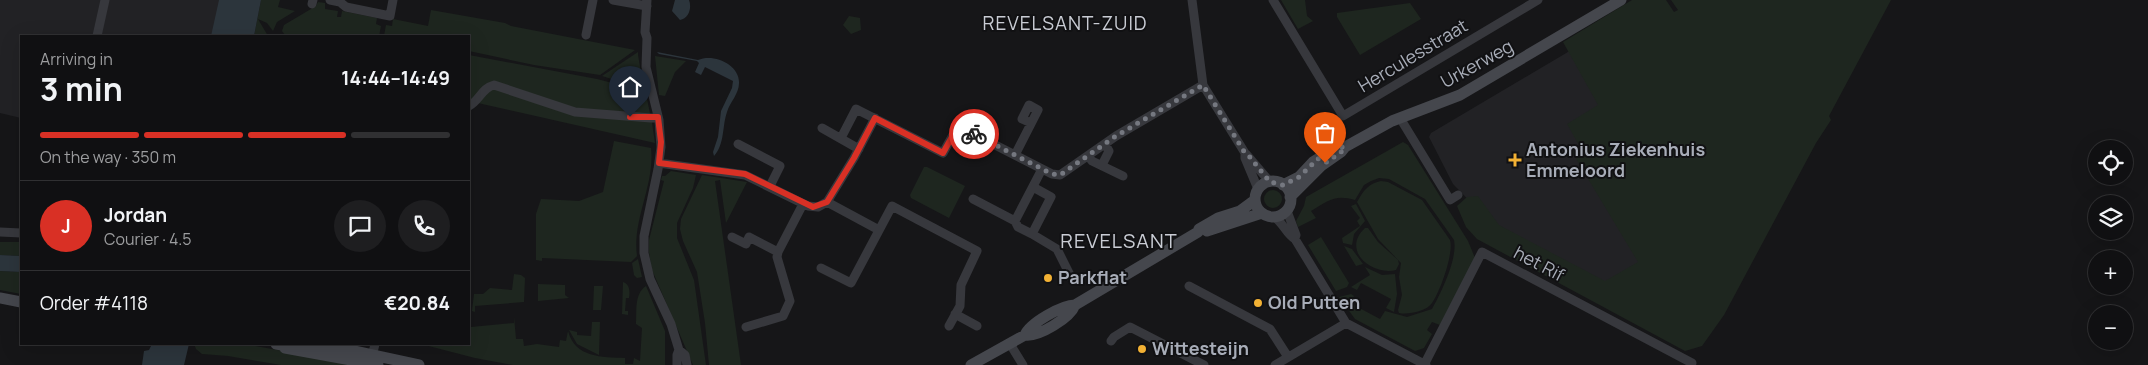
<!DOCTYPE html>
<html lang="en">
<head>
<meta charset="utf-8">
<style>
  :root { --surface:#101012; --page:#1e1e20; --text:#f1f3f6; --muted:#9c9d9f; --line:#303032; --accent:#d93025 }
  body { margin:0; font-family:Manrope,sans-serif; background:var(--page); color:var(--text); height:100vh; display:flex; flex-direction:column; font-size:19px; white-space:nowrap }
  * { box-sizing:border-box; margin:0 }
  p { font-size:16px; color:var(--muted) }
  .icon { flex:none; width:28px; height:28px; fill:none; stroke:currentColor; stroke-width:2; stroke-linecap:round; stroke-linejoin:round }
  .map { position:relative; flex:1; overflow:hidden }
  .sheet { position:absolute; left:20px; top:35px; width:450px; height:310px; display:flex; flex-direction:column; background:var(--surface); border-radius:0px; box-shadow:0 5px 20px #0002,0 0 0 1px var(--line) }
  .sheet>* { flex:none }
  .fabs { position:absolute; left:2088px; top:140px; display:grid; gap:10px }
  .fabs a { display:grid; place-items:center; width:45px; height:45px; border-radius:50%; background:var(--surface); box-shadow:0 5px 20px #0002,0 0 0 1px var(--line); font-size:25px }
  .pin { position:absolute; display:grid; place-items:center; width:42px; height:42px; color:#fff; margin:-51px -21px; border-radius:50% 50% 50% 0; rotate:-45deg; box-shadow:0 0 5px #0007 }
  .pin .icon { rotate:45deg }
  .courier { position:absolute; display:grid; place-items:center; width:50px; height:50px; margin:-25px; border:4px solid #d93025; border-radius:50%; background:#fff; color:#222; box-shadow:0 1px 6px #0007 }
  .overview em { font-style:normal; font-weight:700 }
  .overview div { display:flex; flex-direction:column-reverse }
  .overview { display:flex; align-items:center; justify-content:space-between; height:85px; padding:0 20px }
  h1 { font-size:32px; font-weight:700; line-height:38px }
  .bar { display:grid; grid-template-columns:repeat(4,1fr); gap:8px 5px; align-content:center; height:60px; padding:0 20px }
  .bar i { height:6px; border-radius:4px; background:var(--line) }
  .bar .active { background:var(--accent) }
  .bar p { grid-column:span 4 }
  .line { display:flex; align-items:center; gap:12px; padding:0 20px; border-top:1px solid var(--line) }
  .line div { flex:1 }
  .round { display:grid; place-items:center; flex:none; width:52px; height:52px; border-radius:26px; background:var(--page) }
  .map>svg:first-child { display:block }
  .built { fill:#222225 }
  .green { fill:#1e261f }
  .water { fill:#2c353c }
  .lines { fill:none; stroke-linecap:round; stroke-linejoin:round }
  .minor { stroke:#37383d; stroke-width:9 }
  .secondary { stroke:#45474d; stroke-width:11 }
  .done { stroke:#757880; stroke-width:5; stroke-dasharray:0 9 }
  .route { stroke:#d93025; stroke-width:6 }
  .poi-dot { fill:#f2b134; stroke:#111113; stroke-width:2 }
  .labels { text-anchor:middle; stroke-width:4; stroke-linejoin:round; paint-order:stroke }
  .street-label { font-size:18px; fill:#a8adb8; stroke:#111113 }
  .poi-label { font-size:18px; font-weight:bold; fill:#a8adb8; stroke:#111113; text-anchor:start }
  .neighbourhood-label { font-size:19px; letter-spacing:1px; fill:#c9ccd4; stroke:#111113 }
  .quarter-label { font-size:20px; letter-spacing:1px; fill:#c9ccd4; stroke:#111113 }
</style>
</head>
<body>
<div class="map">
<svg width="2148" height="365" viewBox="0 0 2148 365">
  <rect width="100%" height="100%" fill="#161618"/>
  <path class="built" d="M0,0h224l-9,36h-194v82l-21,-5z
    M1573,49l29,59 43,157 -40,22 -108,-58 -44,-45 -24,-47 2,-4z"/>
  <path class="green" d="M261,0h19l-2,7 17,4 -18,11 -4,9 -6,-8 -9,-4 10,17h-14z
    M1281,0h24l2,16 6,5 -15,8z
    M1632,0h34l8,12 4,-2 -7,-10h220l-62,116 2,4 -15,23 -92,172 -22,31 -17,5 -208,-112 -11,-12 -9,-21 10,-9 11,-1 21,29 106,56 33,-19 -66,-110 8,-5 -13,-23 31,-19 -35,-63z
    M318,2l7,1v6l13,2 -1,6h4l1,-6 35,7 -1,6 5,2 -2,10 -94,-1 -3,-4 2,-6 32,-19z
    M1410,3l11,16 -61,36 -23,-38v-4z
    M431,10l74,13 6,3 124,24 -35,25 -66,-10 -65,-14v-15h-85l2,-11 6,1 1,-7 35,7z
    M849,16l11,2 1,12 -10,4 -8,-9z
    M638,52v3l7,40 -27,-14 -16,-5z
    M469,55l128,24 19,5 31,15 5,24 3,20 -186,-42z
    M655,56l31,5 -11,11 -10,24 -6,-1z
    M614,141l37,7c4,37 -19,71 -14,108l-6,6 -89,-4v3l-6,-1v-46l5,-15 38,2 24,-9z
    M1403,142l5,3 60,96 7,17 -35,67 -8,-3 -5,8 5,4 -8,14 -9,3 -60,-32 -16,-22 12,-3 3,2 -4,7 30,16 5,-8 22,6 25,-8c9,-16 26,-51 22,-69l-29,-41 -36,-20 -10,-1 -8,3 -7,4 -9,15c-20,-6 -27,1 -44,11l5,7 -18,9 -2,-6 8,-15 2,-9z
    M924,167h3l38,19 -16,32 -38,-20 -1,-3z
    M671,171l25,4 -3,13 -16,35v15l17,42 12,85h-13l-41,-95 -3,-17v-13l15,-59 -3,-1 1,-4h3z
    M702,175l45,7 -21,41 -6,-43 -5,1 26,184h-32l-4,-42 -8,-51 -14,-31 -3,-12 1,-10z
    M1381,181l7,1 34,18 28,40c4,13 -10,52 -18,63 -5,8 -24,12 -33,10l-1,-3 4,-15 -3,-18 2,-14 -23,-24 -21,-37c7,-12 11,-18 24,-21z
    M1264 199a9 9 0 1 1 18 0a9 9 0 1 1-18 0Z
    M1356,204l9,17 -11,13 -2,11 -9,-2 -1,-5 18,-12 -3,-5 3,-3 -9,-12z
    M1365,228h3l10,14 20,18 1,4 -3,6c-25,6 -55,-20 -31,-42z
    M1321,237l28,46 -2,4 -11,4 -28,-46z
    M0,242h21v14l-21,-1z
    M1344,246l8,3 11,15 -7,2z
    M638,259l4,18 -5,1 -3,-3 -2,-12z
    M1365,267l17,8 13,-1 2,20 -3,18 -8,-4 5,-9 -30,-16 -4,7 -6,-3 19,-12z
    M0,271l21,1v22l-21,-4z
    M514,274l7,1 4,3 -1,24 -49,4v6l-3,-1 2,-17h9l7,-6 22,2z
    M623,282c7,2 7,10 6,16h-3l-1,13h3v4l-6,-1z
    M538,284l27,1v10l4,3 -31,3z
    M594,286h9l-2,24h-8z
    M646,286l19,45v34h-152l-38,-7 -54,-14h48v-14h2v-3l43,-4v-6l2,22h7l1,7 13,-2 22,3 1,-7 6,1 2,-10c7,27 34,26 57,27v6h8l1,-6 6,3 2,-33 -6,-4c1,-13 -2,-30 10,-38z
    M592,322h8l-1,33 -22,-11 -8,-14 8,2v3l14,1z
    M194,344h51l105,19v2h-69l-53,-9 -26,-2 -6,-5z"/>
  <path class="water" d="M219,0h42l-7,36h-43z
    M675,0h14c3,8 0,18 -9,20l-8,-9z
    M657,52l41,8c16,-7 42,5 41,23 0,11 -9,19 -12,29 -5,14 -2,32 -13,44l-1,-4 5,-15 3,-26 11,-23 1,-7 -28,-14 -4,8 -6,-3 4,-9 -2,-2 -38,-7z
    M0,255l21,1v16l-21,-1z
    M152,344h37l-5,21h-42l2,-14 5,-1z"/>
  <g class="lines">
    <path class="minor" d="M330,0l10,2 6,5 44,9 3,-16
      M613,0l34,6
      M647,0l-2,32 2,6 -1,29 13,53 2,27 -3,22 -14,67v17l6,26 21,45 8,26 6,5 2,10
      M1192,0l11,85 42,68v5l13,31
      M1273,0l70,116 195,-116
      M312,4l1,-4
      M586,35l7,-35
      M97,36l8,-36
      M469,106c10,-5 13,-18 25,-21l81,27 76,6 7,-1
      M1400,118l50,82 8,-5
      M822,128l37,21
      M841,138l15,-29 87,44 15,-27 94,48 8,1 56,-39 87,-51
      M738,144l42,22 -10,20
      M1246,154l24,28
      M1015,155l23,-45 -9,-5 -7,14 9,4
      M1088,156l4,5 31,15
      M659,163l86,12 63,31 10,1 9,-5 27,-44 21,-40
      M1102,165l7,-14 -4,-7
      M973,199l42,22 3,6 14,7 19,-37 -18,-10
      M827,202l52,28
      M1287,211l9,24 -1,3
      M1274,217c9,5 12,17 21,22l51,84 80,42
      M1015,221l27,-52
      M0,232l21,1
      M1032,234l25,15 16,32
      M732,237l14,7 3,-7 29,15 -1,5 13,44 -7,15 -37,11
      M778,252l25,-48
      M821,268l30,15 41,-77 85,45 -16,34 -1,21 -11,20
      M1189,286l81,43 18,28
      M955,314l22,12
      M1111,341l3,-4 16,-10 74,38
      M1010,344l13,21
      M371,361l4,-17
      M677,365v-10l2,-5
      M1275,365l71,-42
      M1424,365l58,-113 210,111"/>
    <path class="secondary" d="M1255 199a18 18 0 1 1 36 0a18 18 0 1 1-36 0Z
      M1283,185l16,-8 14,-15 19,-12
      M1290,197l31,-31 20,-14 4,-5 47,-26 68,-26 161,-95
      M1207,231l55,-18
      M0,298l21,4
      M1025,335c14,2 45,-17 50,-30
      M276,344l6,1 3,3 93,17
      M298,344l56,7 65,14
      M971,365l54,-30c5,-12 37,-30 50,-30l123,-73 1,-3 19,-11 22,-7 15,-11"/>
  </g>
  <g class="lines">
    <path class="done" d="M974,134l78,40 8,1 56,-39 87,-51 42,68 4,3 21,26 13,3 16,-8 20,-19 19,-11h7l-4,5 -16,11"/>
    <path class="route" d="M630,117h28l3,25 -2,21 86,11 68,33 14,-5 27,-44 21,-40 68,35 15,-27 16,8"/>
  </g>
  <g class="poi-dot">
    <path d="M1512.5 152.5h5v5h5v5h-5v5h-5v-5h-5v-5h5z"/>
    <circle cx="1048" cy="278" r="5"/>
    <circle cx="1258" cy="303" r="5"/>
    <circle cx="1142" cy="349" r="5"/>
  </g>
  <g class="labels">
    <g class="street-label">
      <text transform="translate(1413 56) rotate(-31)" y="6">Herculesstraat</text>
      <text transform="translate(1477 64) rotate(-29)" y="6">Urkerweg</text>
      <text transform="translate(1539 264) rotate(28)" y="6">het Rif</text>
    </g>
    <g class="poi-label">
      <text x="1526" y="156">Antonius Ziekenhuis<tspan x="1526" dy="21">Emmeloord</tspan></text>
      <text x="1058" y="284">Parkflat</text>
      <text x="1268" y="309">Old Putten</text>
      <text x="1152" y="355">Wittesteijn</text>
    </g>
    <g class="neighbourhood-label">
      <text x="1065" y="30">REVELSANT-ZUID</text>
    </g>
    <g class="quarter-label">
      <text x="1119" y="248">REVELSANT</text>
    </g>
  </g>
</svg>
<div class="fabs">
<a><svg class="icon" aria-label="locate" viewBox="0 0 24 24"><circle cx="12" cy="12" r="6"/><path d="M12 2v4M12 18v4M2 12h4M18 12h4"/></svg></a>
<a><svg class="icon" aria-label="layers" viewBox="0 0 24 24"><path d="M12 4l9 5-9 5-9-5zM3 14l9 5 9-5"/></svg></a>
<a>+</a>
<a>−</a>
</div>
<div class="pin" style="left:1325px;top:163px;background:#ea580c"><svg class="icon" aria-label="bag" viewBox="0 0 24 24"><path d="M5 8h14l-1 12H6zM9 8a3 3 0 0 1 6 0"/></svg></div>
<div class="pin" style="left:630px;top:117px;background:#1f2937"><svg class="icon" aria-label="home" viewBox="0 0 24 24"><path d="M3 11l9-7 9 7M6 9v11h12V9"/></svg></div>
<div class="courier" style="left:974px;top:134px"><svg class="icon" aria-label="bike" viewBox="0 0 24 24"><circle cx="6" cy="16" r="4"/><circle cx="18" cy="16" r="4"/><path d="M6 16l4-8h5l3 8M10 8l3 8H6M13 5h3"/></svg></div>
<section class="sheet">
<div class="overview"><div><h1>3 min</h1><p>Arriving in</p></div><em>14:44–14:49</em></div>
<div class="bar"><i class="active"></i><i class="active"></i><i class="active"></i><i></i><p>On the way · 350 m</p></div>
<div class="line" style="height:90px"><b class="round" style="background:var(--accent);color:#fff">J</b><div><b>Jordan</b><p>Courier · 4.5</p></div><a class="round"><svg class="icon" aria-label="chat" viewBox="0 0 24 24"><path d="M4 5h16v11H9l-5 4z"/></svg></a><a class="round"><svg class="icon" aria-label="phone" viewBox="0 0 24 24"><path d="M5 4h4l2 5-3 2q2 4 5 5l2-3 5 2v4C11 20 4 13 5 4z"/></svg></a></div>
<div class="line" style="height:65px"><div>Order #4118</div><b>€20.84</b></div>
</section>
</div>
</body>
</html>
